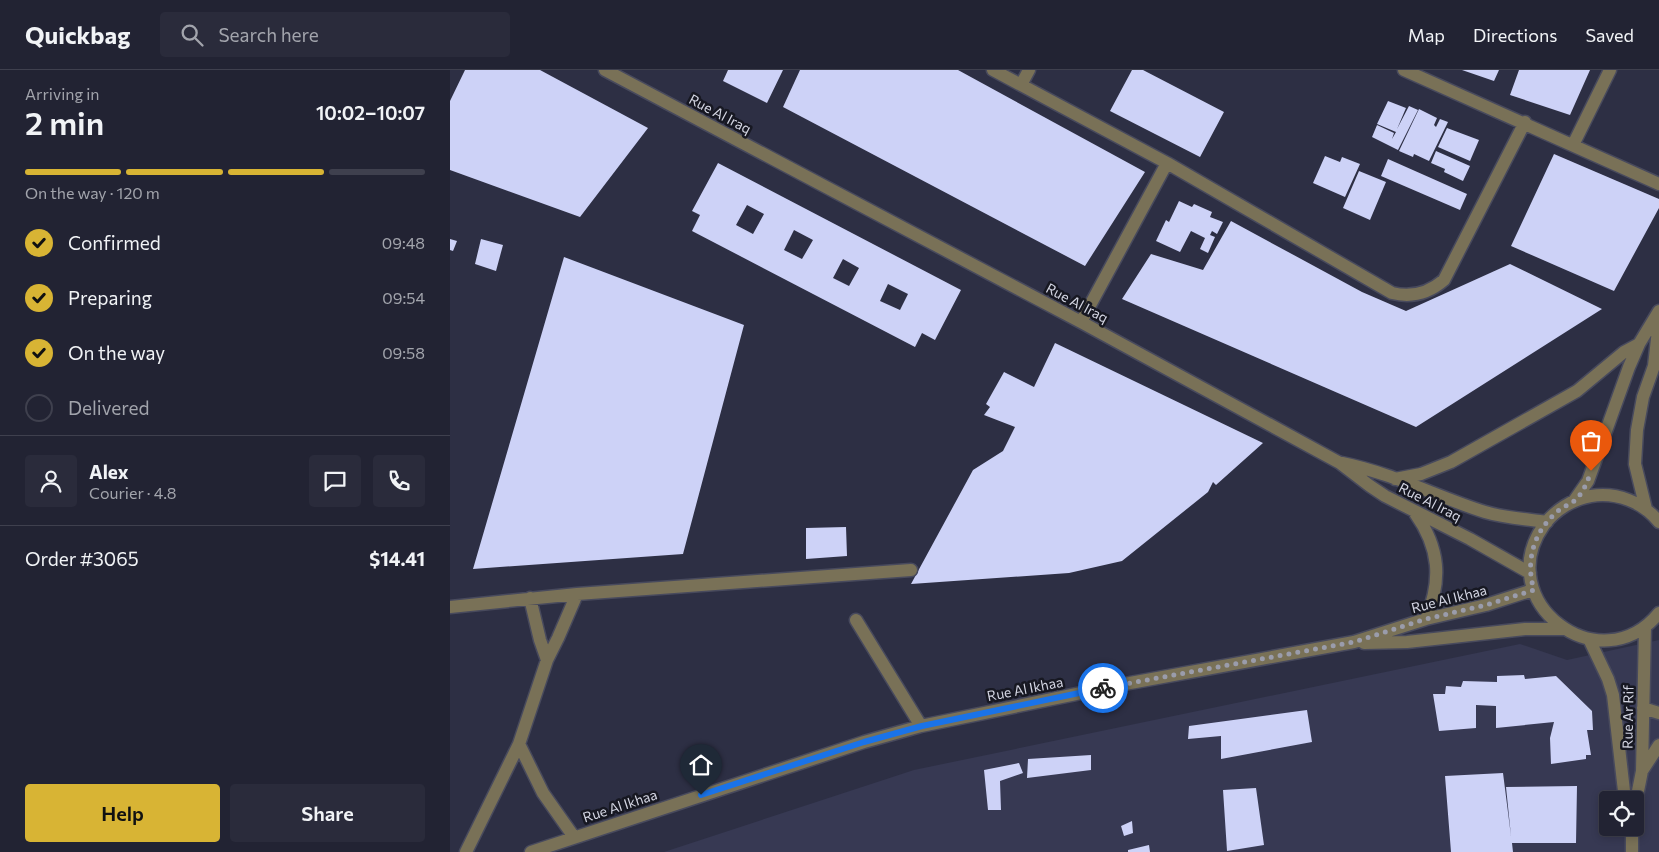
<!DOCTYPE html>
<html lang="en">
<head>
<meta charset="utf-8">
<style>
  :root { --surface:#222333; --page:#2a2b3b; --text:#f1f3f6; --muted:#a2a4ac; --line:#3f404e; --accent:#d8b434 }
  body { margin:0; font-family:Commissioner,sans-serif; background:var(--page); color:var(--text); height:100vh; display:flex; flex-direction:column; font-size:19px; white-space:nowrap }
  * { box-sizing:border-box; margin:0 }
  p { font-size:16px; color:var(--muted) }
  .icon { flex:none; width:28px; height:28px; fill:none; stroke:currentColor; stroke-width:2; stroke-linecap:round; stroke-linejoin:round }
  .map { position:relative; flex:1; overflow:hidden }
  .panel { display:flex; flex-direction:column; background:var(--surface); width:450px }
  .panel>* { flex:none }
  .buttons { position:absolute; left:1149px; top:721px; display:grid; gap:10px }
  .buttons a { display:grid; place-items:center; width:45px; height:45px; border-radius:5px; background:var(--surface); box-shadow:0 2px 8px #0003,0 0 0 1px var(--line); font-size:25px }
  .pin { position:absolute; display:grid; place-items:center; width:42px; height:42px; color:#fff; margin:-51px -21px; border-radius:50% 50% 50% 0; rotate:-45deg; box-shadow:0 0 5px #0007 }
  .pin .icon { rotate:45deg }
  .courier { position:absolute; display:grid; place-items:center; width:50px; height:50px; margin:-25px; border:4px solid #1a73e8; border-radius:50%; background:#fff; color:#222; box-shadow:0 1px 6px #0007 }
  .summary em { font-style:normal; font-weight:600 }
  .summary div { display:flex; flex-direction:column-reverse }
  .summary { display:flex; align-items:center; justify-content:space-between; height:85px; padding:0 25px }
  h1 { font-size:32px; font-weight:600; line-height:38px }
  .bar { display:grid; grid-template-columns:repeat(4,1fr); gap:8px 5px; align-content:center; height:60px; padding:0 25px }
  .bar i { height:6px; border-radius:4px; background:var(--line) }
  .bar .active { background:var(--accent) }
  .bar p { grid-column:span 4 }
  .line { display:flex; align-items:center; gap:12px; padding:0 25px; border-top:1px solid var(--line) }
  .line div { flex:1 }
  .round { display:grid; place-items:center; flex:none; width:52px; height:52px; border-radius:5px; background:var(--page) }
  ol { padding:0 25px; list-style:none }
  li { display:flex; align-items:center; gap:15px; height:55px }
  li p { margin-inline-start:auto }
  li .icon { padding:5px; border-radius:50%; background:var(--accent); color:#111; stroke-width:4 }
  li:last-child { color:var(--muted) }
  li i { width:28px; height:28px; border:2px solid var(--line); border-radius:50% }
  .primary-button { display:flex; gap:10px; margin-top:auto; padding:10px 25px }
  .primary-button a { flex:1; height:58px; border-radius:5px; background:var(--accent); color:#111; font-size:20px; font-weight:600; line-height:58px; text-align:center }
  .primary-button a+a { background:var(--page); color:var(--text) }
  header { display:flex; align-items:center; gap:30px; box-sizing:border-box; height:70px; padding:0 25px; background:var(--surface); border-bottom:1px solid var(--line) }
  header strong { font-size:24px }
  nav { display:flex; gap:28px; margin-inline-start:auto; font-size:18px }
  .search { width:350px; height:45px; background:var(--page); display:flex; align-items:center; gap:12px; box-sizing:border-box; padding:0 18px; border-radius:5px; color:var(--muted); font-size:19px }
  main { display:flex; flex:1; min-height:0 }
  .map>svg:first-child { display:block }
  .built { fill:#373953; fill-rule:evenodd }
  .building { fill:#cdd2f7; fill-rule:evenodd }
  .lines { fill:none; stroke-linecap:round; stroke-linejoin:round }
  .minor-casing { stroke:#484a5d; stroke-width:15 }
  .minor { stroke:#797157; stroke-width:12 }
  .done { stroke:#9a9cab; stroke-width:5; stroke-dasharray:0 9 }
  .route { stroke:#1a73e8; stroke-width:6 }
  .labels { text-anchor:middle; stroke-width:5; stroke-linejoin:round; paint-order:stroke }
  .street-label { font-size:14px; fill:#d4d6e3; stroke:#171822 }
</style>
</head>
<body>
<header>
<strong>Quickbag</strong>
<div class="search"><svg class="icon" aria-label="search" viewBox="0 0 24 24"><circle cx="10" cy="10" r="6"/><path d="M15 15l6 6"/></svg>Search here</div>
<nav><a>Map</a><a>Directions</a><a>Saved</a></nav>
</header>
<main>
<section class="panel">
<div class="summary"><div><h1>2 min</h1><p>Arriving in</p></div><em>10:02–10:07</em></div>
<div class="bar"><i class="active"></i><i class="active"></i><i class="active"></i><i></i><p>On the way · 120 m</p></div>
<ol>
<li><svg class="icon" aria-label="check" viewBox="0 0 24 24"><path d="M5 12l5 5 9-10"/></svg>Confirmed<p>09:48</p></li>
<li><svg class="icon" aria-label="check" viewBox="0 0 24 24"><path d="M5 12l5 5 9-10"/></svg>Preparing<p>09:54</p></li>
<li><svg class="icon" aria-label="check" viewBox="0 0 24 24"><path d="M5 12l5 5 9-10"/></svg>On the way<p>09:58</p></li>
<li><i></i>Delivered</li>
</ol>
<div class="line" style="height:90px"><a class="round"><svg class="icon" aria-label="person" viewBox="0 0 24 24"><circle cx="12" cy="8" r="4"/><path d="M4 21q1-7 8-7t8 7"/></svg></a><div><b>Alex</b><p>Courier · 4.8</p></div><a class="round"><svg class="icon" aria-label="chat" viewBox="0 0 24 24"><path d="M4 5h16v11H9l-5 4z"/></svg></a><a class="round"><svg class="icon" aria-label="phone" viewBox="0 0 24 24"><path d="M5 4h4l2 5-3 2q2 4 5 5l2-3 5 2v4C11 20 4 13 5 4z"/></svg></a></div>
<div class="line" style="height:65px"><div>Order #3065</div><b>$14.41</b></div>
<div class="primary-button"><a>Help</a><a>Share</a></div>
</section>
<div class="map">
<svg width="1209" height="782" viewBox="0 0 1209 782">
  <rect width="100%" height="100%" fill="#2d2f44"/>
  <path class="built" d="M1209,570v212h-995l250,-82 606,-126 47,16zM1158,730h27v28h-27z"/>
  <path class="building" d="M15,0h75l108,58 -68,89 -130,-47v-69z
    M278,0h55l-16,33 -44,-22z
    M350,0h158l187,102 -60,94 -302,-159z
    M682,0h11l81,42 -24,45 -90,-46z
    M1012,0h37l-5,11z
    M1069,0h71l-20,45 -60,-20z
    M938,31l18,7 -9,21 12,-23 9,4 -20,40 -26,-13 5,-12 17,8 -2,6 4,-7 -19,-8z
    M969,39l18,9 -3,7 2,2 4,-8 8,3 -19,39 -15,-7 -1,3 -14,-6z
    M997,58l32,12 -9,21 -32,-14z
    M986,81l34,15 -7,15 -19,-9 1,-3 -14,-6z
    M1104,84l105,45v9l-45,83 -103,-45z
    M875,86l15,6 2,-5 18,7 -15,33 -32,-14z
    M938,89l79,35 -7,16 -79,-34z
    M268,93l243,127 -26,50 -13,-7 -7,14 -223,-116 8,-16 -8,-4zM297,135l17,9 -11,20 -17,-9zM344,160l19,10 -11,19 -18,-9zM393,189l16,9 -10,18 -16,-8zM438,214l20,10 -8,16 -20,-9z
    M909,101l27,11 -16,38 -27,-12z
    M729,131l13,6 2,-3 18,8 -2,5 13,5 -6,12 -5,-3 -2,4 5,2 -7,16 -8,-4 5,-11 -14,-7 -11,21 -24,-11 10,-21 3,2z
    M781,151l131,71 44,19 104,-47 92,45 -186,118 -294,-128 29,-45 52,16z
    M0,169l7,2 -4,10 -3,-1z
    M31,169l22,6 -7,26 -21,-7z
    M114,187l180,68 -61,229 -210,15z
    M605,273l208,100 -47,42 -3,-3 -5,10 -86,69 -53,12 -158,11 62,-114 30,-19 12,-24 -31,-12 6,-8 -4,-3 18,-32 30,15z
    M396,457l1,29 -41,3v-31z
    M1074,605l1,4 31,-3 36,35 1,19h-6l4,25h-5v4l-35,5 -1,-26 4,-16 -58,6v-22l-20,-1v23l-37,3 -6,-37h12l1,-8 15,1 2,-6 34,1v-6z
    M857,640l5,32 -91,17v-23l-33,3 1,-13z
    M641,685v15l-64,8 1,-19z
    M569,693l4,10 -23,8 1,29h-13l-4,-40z
    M1053,703l8,63 -5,-49 71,-1 -1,57h-64l1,9h-62l-6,-76z
    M806,718l8,57 -37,6 -4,-61z
    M682,751l1,12 -9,3 -3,-10z
    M699,775l1,7h-22v-2z"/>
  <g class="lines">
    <g class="minor-casing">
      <path id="minor" d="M155,0l476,252 259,141 30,23 15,10 85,43 60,34
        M543,0l174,93 225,130c20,5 37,0 52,-13l81,-158
        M954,0l255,114
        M571,15l8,-15
        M1123,75l37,-75
        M631,252l86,-159
        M892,393c50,10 95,34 143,49 20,6 41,7 62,10
        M945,409l26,-5 30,-12 126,-71 47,-39 15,-8
        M1124,431l14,-20 41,-114 10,-23 20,-33
        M1196,439l-11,-45 2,-34 6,-33 11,-31 5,-45
        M965,443c25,35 27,67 11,106
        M1209,452c-16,-20 -42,-30 -68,-26 -18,3 -36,14 -47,29 -54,76 56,160 115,88
        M80,528l10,42 7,20
        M0,537l127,-13 334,-24
        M406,550l65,106
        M1139,569l19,40 5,16 11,96 3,9
        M914,573l43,-1 118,-13h38
        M1193,638l16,5
        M69,674l24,49 31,44
        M1192,701l17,-26
        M1185,736l7,-35 3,-144
        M16,782l53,-108 28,-84 11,-22 19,-44
        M81,782l333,-110 57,-16 209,-43 224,-41 72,-23 60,-14 47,-15
        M1182,782v-24"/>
    </g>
    <use href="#minor" class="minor"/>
  </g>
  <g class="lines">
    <path class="done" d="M653,618l251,-46 72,-23 60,-14 48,-15c-9,-29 0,-59 23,-78 5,-5 12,-7 17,-11 8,-6 14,-20 17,-30"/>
    <path class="route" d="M251,725l163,-53 58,-16 181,-38"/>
  </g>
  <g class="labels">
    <g class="street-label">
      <text transform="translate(270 44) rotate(28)" y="5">Rue Al Iraq</text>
      <text transform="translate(627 233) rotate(28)" y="5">Rue Al Iraq</text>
      <text transform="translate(980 432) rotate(27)" y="5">Rue Al Iraq</text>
      <text transform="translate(999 529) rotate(-14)" y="5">Rue Al Ikhaa</text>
      <text transform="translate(575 619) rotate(-11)" y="5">Rue Al Ikhaa</text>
      <text transform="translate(1178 647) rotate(-89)" y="5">Rue Ar Rif</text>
      <text transform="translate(170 736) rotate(-18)" y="5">Rue Al Ikhaa</text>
    </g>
  </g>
</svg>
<div class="buttons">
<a><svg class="icon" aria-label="locate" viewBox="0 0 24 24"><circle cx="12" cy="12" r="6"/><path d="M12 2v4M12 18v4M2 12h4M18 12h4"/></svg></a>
</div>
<div class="pin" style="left:1141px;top:401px;background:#ea580c"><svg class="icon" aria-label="bag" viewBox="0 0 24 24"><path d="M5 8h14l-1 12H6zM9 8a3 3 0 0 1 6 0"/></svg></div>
<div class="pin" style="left:251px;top:725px;background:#1f2937"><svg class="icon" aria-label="home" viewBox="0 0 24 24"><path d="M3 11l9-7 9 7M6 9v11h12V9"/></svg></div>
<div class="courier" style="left:653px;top:618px"><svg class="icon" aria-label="bike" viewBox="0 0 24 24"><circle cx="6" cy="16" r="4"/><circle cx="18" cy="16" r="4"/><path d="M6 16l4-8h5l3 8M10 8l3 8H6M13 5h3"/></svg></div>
</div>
</main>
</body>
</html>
